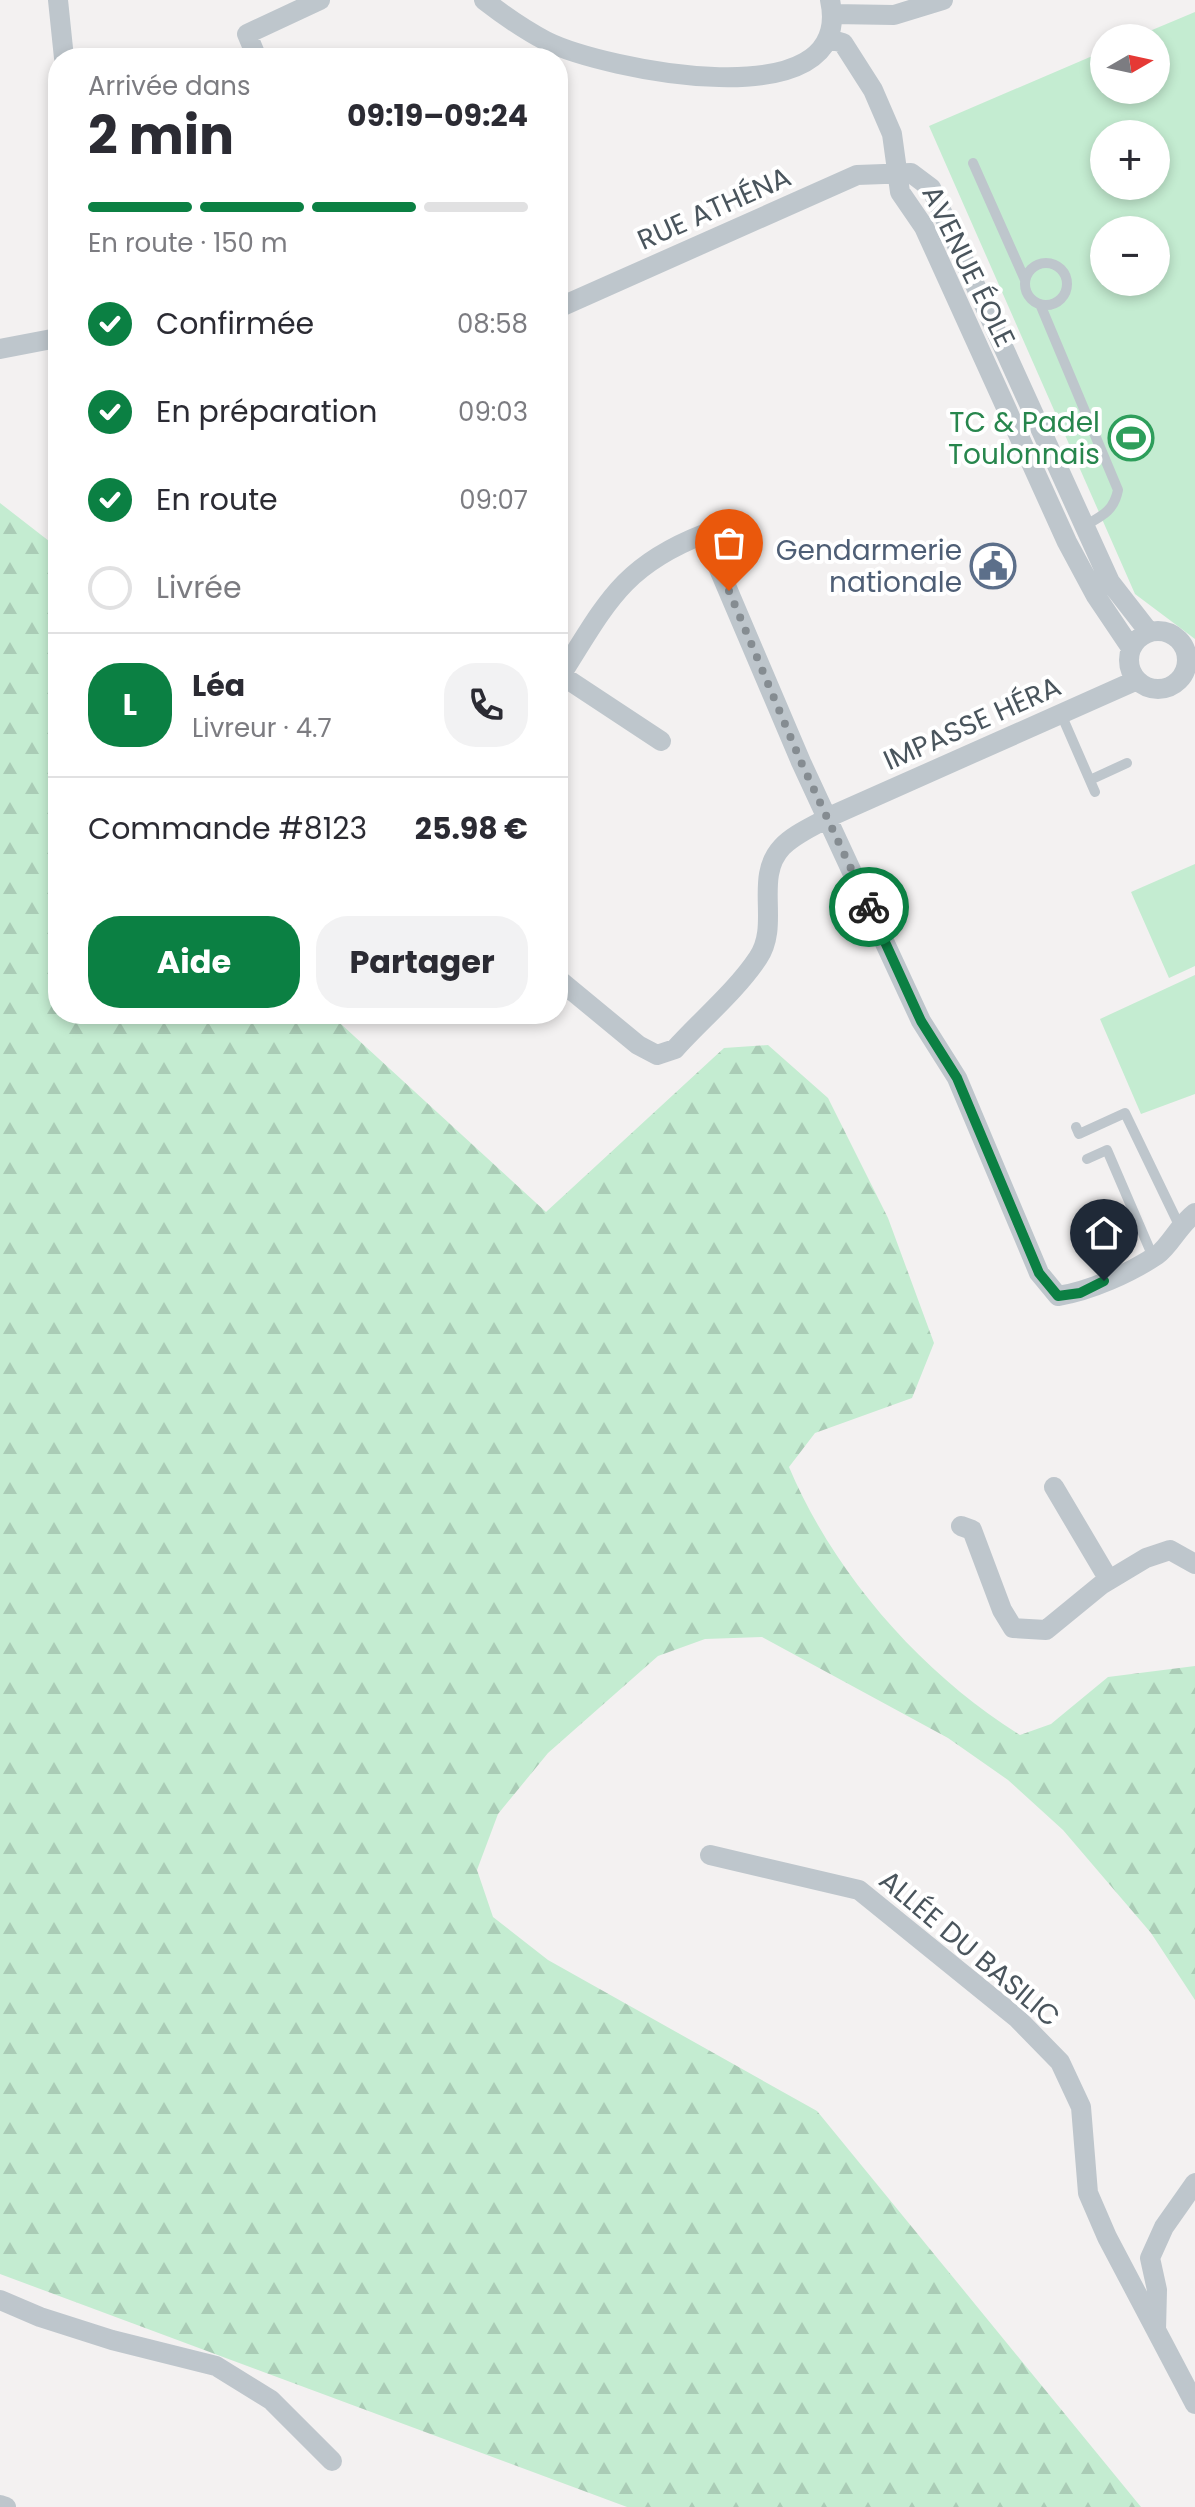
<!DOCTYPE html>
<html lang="fr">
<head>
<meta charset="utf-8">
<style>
  :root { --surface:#fff; --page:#f2f2f3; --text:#2b2b33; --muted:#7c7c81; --line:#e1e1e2; --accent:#0b8043 }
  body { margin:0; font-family:Poppins,sans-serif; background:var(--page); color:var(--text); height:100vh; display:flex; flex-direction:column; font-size:30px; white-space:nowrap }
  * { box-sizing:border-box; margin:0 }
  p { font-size:26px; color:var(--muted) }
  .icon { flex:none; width:44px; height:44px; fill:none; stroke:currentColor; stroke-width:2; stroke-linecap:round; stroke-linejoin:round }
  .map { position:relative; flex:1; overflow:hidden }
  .panel { position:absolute; left:48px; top:48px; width:520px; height:976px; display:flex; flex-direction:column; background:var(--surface); border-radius:32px; box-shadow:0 4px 12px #0003 }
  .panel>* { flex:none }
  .needle { width:52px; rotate:81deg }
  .buttons { position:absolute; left:1090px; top:24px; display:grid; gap:16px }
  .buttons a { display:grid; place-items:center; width:80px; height:80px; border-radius:50%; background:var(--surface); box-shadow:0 4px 12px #0003; font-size:40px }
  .pin { position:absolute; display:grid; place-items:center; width:68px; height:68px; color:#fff; margin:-82px -34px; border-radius:50% 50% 50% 0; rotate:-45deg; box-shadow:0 0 8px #0007 }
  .pin .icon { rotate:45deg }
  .courier { position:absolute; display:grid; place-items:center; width:80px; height:80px; margin:-40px; border:6px solid #0b8043; border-radius:50%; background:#fff; color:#222; box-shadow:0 2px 10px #0007 }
  .head em { font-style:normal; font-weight:700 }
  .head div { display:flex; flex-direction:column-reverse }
  .head { display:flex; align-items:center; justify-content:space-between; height:136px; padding:0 40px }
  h1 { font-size:52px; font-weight:700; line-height:60px }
  .bar { display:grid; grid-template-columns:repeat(4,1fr); gap:12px 8px; align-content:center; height:96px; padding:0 40px }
  .bar i { height:10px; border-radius:6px; background:var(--line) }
  .bar .active { background:var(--accent) }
  .bar p { grid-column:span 4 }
  .line { display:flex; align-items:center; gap:20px; padding:0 40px; border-top:2px solid var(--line) }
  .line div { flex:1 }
  .round { display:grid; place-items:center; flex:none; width:84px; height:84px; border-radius:32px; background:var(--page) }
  ol { padding:0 40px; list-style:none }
  li { display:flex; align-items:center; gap:24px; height:88px }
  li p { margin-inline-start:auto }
  li .icon { padding:8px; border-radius:50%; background:var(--accent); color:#fff; stroke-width:4 }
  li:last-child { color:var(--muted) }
  li i { width:44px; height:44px; border:4px solid var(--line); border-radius:50% }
  .action { display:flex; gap:16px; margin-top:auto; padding:16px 40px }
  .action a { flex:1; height:92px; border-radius:32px; background:var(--accent); color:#fff; font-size:32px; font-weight:700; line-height:92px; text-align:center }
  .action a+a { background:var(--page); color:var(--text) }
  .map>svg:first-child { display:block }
  .forest { fill:url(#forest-firs) }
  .park { fill:#c4ecd1; fill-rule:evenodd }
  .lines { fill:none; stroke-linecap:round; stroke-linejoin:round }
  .lane { stroke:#bec6cc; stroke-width:10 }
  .street { stroke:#bec6cc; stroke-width:20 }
  .done { stroke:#858c91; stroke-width:8; stroke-dasharray:0 14.4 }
  .route { stroke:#0b8043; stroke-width:10 }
  .labels { text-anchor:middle; stroke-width:8; stroke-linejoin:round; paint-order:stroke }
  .street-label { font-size:28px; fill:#4a555d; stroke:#fff }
  .leisure-label { font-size:28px; fill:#27864d; stroke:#fff; text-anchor:end }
  .service-label { font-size:28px; fill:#4e5e75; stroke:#fff; text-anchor:end }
</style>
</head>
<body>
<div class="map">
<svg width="1195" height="2507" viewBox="0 0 1195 2507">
  <defs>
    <pattern id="forest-firs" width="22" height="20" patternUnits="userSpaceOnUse" patternTransform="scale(2)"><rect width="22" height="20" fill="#c4ecd1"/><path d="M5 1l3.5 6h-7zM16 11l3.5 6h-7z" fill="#aaccb6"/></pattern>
  </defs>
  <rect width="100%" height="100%" fill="#f3f1f1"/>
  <path class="forest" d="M0,503l58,45v466h272l216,198 178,-164 44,-3 60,53 60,120 46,125 -22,55 -97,35 -26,34c45,107 133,207 231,268l31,-11 57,-47 87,-11v334l-44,-67 -88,-103 -55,-50 -60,-42 -186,-101 -57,2 -47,17 -110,97 -50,61 -21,56 16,47 55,43 269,151 324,396h-514l-627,-233z"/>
  <path class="park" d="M1195,12v627l-60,-45 -206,-468 175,-75v39h52v-52h-23zM1104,134h52v52h-52zM1104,230h52v52h-52z
    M1195,864v102l-26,12 -38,-86z
    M1195,975v119l-54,20 -41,-95z"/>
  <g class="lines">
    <path class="lane" d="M973,163l52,117
      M1025 284a21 21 0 1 1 42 0a21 21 0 1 1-42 0Z
      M1040,304l78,186c-4,21 -16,26 -34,36
      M1061,714l34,78
      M1090,780l37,-17
      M1076,1127l3,7 46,-21 54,112
      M1087,1159l20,-9 46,107"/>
    <path class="street" d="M58,0l6,58
      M484,0c18,14 41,30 62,41 56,28 311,82 284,-41
      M833,14l61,1 49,-15
      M829,39l14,4 30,47 19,44 8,58 24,35 143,315 29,54 35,52
      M257,58l-10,-24 73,-34
      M558,308l299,-133 54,-2 20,15 179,394 39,50
      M0,349l57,-11
      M1129 660a29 29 0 1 1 58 0a29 29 0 1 1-58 0Z
      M561,675c45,-71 61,-109 143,-141l97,228 120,259 36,57 82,195 19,23c32,-5 72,-23 99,-41 13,-9 21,-29 38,-42
      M558,678l3,-3 100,66
      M558,979l80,66 19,10 18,-6c26,-29 61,-58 83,-91 23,-34 -5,-80 24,-111 12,-13 32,-21 47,-30l308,-137
      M1054,1487l55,93
      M961,1526l11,4 30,80 11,18 33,2 55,-45 45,-27 24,-8 25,14
      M710,1855l149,35 158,128 43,44 21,45 7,86 19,44 88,167
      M0,2300l40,17 72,23 104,26 55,34 61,61
      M1156,2330l1,-40 -7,-32 14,-31 31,-44
      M0,2505l6,2"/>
  </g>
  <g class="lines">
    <path class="done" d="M729,591l72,171 68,145"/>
    <path class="route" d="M869,907l52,114 36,57 82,195 19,23 22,-3 24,-12"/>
  </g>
  <defs>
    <g id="stadium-ring" transform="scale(2.3)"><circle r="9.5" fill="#fff" stroke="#2e9e5b" stroke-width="1.5"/><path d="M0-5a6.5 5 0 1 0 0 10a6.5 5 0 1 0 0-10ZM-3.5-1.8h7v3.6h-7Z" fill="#2e9e5b"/></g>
    <g id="civic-ring" transform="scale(2.3)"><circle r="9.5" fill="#fff" stroke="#5c6f8a" stroke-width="1.5"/><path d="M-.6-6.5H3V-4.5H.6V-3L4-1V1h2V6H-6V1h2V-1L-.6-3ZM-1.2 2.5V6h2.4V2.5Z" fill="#5c6f8a"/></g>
  </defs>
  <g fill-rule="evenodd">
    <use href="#stadium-ring" x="1131" y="438"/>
    <use href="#civic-ring" x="993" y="566"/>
  </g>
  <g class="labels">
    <g class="street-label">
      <text transform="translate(714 208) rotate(-24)" y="10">RUE ATHÉNA</text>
      <text transform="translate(969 266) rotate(64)" y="10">AVENUE ÉOLE</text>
      <text transform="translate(972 723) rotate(-24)" y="10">IMPASSE HÉRA</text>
      <text transform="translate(970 1948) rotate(40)" y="10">ALLÉE DU BASILIC</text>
    </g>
    <g class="leisure-label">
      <text x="1100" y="432">TC &amp; Padel<tspan x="1100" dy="32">Toulonnais</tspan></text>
    </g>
    <g class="service-label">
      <text x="962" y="560">Gendarmerie<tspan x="962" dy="32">nationale</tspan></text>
    </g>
  </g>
</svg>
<div class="buttons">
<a><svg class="needle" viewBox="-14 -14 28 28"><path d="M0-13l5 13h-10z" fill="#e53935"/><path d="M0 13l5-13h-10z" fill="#7c7c81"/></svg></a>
<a>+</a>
<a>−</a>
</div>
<div class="pin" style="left:729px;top:591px;background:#ea580c"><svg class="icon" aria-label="bag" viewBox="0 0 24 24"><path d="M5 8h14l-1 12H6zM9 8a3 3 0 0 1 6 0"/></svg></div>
<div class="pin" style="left:1104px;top:1281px;background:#1f2937"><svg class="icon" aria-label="home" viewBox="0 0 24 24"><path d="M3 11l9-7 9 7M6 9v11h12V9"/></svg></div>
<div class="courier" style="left:869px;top:907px"><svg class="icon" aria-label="bike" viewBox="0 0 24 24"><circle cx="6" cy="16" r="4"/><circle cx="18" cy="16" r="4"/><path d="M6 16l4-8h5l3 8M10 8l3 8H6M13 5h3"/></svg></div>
<section class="panel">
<div class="head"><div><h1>2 min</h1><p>Arrivée dans</p></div><em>09:19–09:24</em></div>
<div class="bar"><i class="active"></i><i class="active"></i><i class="active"></i><i></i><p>En route · 150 m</p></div>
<ol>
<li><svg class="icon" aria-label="check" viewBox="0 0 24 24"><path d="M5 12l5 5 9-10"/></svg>Confirmée<p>08:58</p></li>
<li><svg class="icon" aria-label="check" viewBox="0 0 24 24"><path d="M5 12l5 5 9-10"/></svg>En préparation<p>09:03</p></li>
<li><svg class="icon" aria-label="check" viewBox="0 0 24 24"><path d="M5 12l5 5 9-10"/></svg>En route<p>09:07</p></li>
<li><i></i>Livrée</li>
</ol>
<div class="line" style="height:144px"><b class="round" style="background:var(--accent);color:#fff">L</b><div><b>Léa</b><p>Livreur · 4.7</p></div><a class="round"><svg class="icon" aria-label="phone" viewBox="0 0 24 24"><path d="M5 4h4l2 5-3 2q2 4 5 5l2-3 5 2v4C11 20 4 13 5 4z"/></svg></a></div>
<div class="line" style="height:104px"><div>Commande #8123</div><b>25.98 €</b></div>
<div class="action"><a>Aide</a><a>Partager</a></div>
</section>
</div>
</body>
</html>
